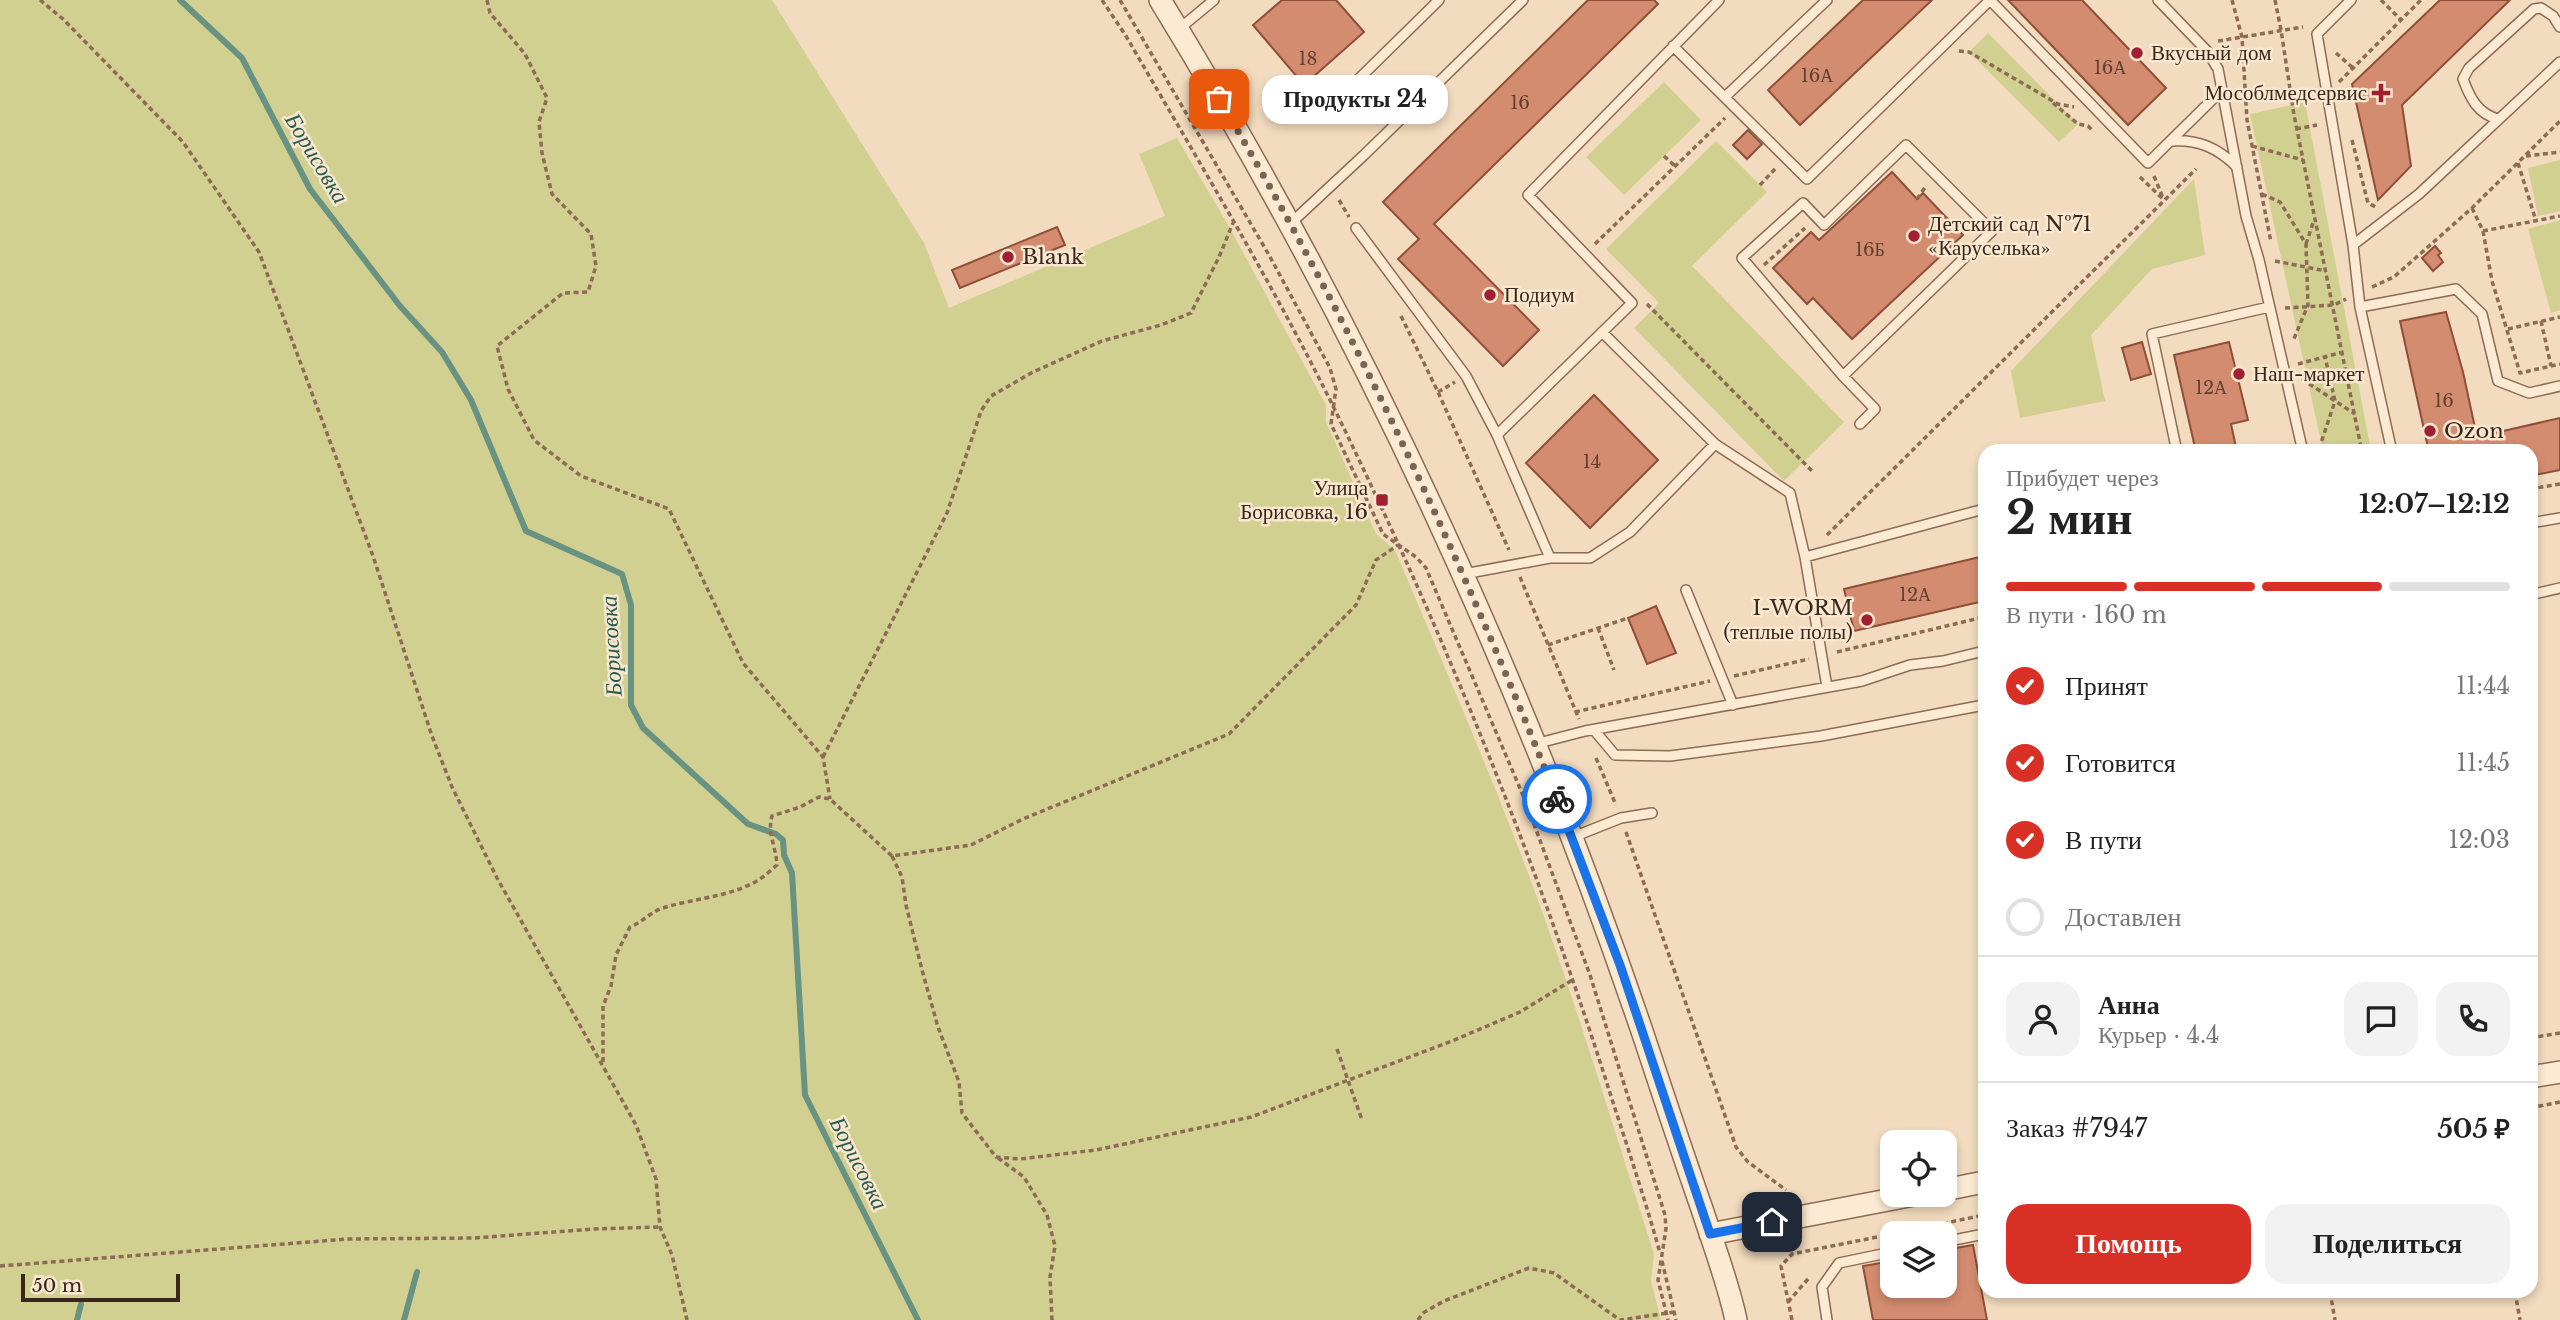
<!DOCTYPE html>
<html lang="ru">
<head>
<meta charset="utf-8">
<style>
  :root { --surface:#fff; --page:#f2f2f2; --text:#222; --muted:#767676; --line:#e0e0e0; --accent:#d93025 }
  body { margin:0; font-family:"Libre Baskerville",serif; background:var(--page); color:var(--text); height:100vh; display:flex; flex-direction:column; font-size:26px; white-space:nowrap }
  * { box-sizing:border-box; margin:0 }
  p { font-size:23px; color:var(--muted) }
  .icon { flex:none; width:38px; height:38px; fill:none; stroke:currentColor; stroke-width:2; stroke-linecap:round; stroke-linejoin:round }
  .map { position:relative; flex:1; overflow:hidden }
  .panel { position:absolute; left:1978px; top:444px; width:560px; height:854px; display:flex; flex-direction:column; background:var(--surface); border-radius:21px; box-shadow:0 4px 10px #0003 }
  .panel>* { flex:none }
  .controls { position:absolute; left:1880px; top:1130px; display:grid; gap:14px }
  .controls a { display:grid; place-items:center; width:77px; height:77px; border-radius:14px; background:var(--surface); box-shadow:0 4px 10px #0003; font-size:35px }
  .scale { position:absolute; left:21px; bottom:18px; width:159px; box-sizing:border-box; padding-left:7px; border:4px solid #3a261b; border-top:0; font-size:19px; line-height:24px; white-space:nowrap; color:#3a261b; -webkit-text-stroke:5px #f9e7cf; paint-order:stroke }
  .pin { position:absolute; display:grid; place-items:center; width:60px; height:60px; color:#fff; margin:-30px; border-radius:14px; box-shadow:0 4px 10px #0006 }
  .courier { position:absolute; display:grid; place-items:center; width:70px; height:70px; margin:-35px; border:5px solid #1a73e8; border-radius:50%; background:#fff; color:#222; box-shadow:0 2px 9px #0007 }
  .bubble { position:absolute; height:49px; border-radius:21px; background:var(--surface); box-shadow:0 4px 10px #0003; font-size:23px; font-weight:700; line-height:49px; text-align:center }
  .summary em { font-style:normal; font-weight:700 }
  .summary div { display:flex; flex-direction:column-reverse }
  .summary { display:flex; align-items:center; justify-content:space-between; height:119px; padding:0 28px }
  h1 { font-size:46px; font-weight:700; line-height:52px }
  .bar { display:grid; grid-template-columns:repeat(4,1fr); gap:10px 7px; align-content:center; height:84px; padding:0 28px }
  .bar i { height:9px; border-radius:5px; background:var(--line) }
  .bar .current { background:var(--accent) }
  .bar p { grid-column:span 4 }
  .line { display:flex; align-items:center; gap:18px; padding:0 28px; border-top:2px solid var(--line) }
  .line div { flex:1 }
  .round { display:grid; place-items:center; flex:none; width:74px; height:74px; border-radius:21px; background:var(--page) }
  ol { padding:0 28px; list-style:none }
  li { display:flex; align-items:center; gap:21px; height:77px }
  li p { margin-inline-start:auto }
  li .icon { padding:7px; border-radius:50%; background:var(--accent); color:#fff; stroke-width:4 }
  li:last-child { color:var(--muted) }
  li i { width:38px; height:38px; border:4px solid var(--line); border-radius:50% }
  .button { display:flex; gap:14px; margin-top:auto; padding:14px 28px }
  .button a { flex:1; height:80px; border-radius:21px; background:var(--accent); color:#fff; font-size:28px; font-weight:700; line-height:80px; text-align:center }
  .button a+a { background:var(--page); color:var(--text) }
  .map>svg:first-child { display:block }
  .green { fill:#d1d091 }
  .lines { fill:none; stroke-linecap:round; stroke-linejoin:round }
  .stream { stroke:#689282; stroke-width:6 }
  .building { fill:#d48c70; stroke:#8e4e38; stroke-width:2 }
  .service-casing { stroke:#8d6b55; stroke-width:12 }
  .tertiary-casing { stroke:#8d6b55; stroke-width:24 }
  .path { stroke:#8d6b55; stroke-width:3.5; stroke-dasharray:5 3.5; stroke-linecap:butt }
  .service { stroke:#fcead2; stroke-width:9 }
  .tertiary { stroke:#fcead2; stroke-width:21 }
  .done { stroke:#7a6554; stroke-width:7; stroke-dasharray:0 12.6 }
  .route { stroke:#1a73e8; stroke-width:9 }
  .poi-dot { fill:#a21f32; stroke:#f9e7cf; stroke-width:2.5 }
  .labels { text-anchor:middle; stroke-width:5; stroke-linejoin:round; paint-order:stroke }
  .number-label { font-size:18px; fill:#604030 }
  .poi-label { font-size:21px; fill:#3a261b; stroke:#f9e7cf; text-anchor:start }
  .water-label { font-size:23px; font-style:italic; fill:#295c51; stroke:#f9e7cf }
</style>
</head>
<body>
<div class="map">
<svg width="2560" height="1320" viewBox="0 0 2560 1320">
  <rect width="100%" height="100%" fill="#f2dbbe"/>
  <path class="green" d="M0,0h772l152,243 25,65 216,-92 -26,-62 38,-16 51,87 98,180v17l50,112 19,16c45,107 92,214 133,323 47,125 85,254 126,381l-3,27 10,39h-1661z
    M1988,33l90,91 -19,18 -90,-90z
    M1664,82l37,38 -77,75 -38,-38z
    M2305,102l66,349h-48l-73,-337z
    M1716,141l51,51 -75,74 152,156 -60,59 -150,-153 25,-25 -53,-54z
    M2560,160v51l-22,5 -10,-48z
    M2194,179l11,76 -53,14 -61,66 14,66 -85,17 -9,-47z
    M2560,220v90l-9,3 -23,-84z"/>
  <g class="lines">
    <path class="stream" d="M180,0l62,58 68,131 90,117 42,46 29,48 55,131 96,43 9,31v100l12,23 105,96 28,10 7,6 1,15 8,18 13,222 113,225
      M77,1320l4,-16
      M404,1320l13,-48"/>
  </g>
  <path class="building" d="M1282,0h54l28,32 -60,53 -51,-60z
    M1588,0h66l4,4 -224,220 105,106 -36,36 -105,-107 21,-20 -36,-37z
    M1863,0h69l-132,125 -32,-35z
    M2008,0h74l84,88 -38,37z
    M2440,0h70l-108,105 9,61 -33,34 -26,-116z
    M1748,130l14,14 -15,15 -14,-14z
    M1892,172l25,27 6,-6 40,42 -111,104 -39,-41 -6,6 -34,-36 38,-36 8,8z
    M1057,227l8,18 -105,43 -8,-18z
    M2435,246l6,7 -3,2 5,7 -10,9 -11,-13z
    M2446,312l17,60 14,65 83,-19v52l-30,6v-24h-101l-29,-131z
    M2142,342l9,32 -20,6 -9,-32z
    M2229,342l19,78 -17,4 6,28h-41l-22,-97z
    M1594,395l64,65 -68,68 -64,-65z
    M1984,556v45l-130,30 -10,-42z
    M1656,606l20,47 -29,11 -19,-46z
    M1973,1245l14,75h-114l-10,-54 29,-5v25h52v-36z"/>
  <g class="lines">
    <g class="service-casing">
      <path id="service" d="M1990,0l158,163 74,-73 -4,-21 -11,-18 -49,-51
        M2351,0l-34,34 36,211 66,-51 141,-132
        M1179,29l35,-29
        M1673,46l134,133 183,-179
        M2222,90l24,126 13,44 44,192
        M1726,96l101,-96
        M1319,118l120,-118
        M2498,119c-20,-5 -28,-21 -35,-40l6,-11 65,-59 7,-1 12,8 7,11
        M2171,141c27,-2 47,7 66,26
        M1291,223l72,-67 160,-156
        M1356,228l110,148 31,59 53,123h40l40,-26 85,-88
        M2353,245l7,62 32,145
        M2360,307l96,-18 26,25 16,67 31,12 31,-7
        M1602,332l113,112 75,49 15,64
        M1843,376l149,-145 -86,-86 -82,80 -21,-22 -61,55 101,118 32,33 -15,15
        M1497,435l135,-132 -104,-108 191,-195
        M2177,452l-25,-118 117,-27
        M2530,523l30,-5
        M1464,574l86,-16
        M1686,590l47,115
        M2530,595l30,-7
        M1827,687l-22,-130 179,-48
        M1594,730l21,25 55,1 151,-20 163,-31
        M1535,744l50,-13 277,-50 48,-16 33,-4 41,-10
        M1573,837l48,-19 31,-5
        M1944,1242l40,-8
        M1827,1320l-5,-33 17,-24 53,-11"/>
    </g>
    <g class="tertiary-casing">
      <path id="tertiary" d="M1160,0c200,326 361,674 484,1037 19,57 38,115 58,172 12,37 26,73 34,111
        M2530,1077l30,-5
        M1944,1190l40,-8
        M1710,1234l204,-39"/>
    </g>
    <path class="path" d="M40,0l23,19 120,123 76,110 114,304 59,180 20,51 45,91 139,247 20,54 4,48 12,28 15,65
      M487,0l3,13 35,41 22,44 -8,24 3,31 10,41 39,40 5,32 -8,26 -25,1 -66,53 11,43 26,51 47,36 88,33 74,154 80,94 7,42
      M1102,0l24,36c71,123 146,246 209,374 108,221 201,449 275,683 17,53 35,106 50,160
      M1120,0l149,255 61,113 6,21 -5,35 52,110 33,23 10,11 99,232 65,175 75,240 1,14 -8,51 10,40
      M2232,0l10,37 5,83 24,122
      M2275,0l6,30 13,85 68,337
      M2381,0l20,20
      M2218,41l85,-14
      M1959,51l10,1 89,52 16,3
      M2336,53l17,15
      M2339,82l82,-82
      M2053,103l25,21 10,2 4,4
      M2296,129l21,-4
      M2352,140l16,63 10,5
      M2252,146l51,14
      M1664,156l11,10
      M2526,156l34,-4
      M2518,163l18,58
      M2154,176l9,22
      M2140,177l24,23
      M1760,185l15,-16
      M2262,194l18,8 26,42 2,61 -15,36
      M1917,199l9,-13
      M1339,200l10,17
      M2472,208l11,23 9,50 28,92 40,-9
      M2483,231l77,-15
      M1595,244l130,-126
      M2306,244l8,-24
      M2275,261l51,10
      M1764,265l41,-37
      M2372,287l22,-10 78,-69 88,-87
      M1647,304l165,167
      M2285,308l49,-3 12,-6
      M1401,316l37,76 71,158
      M2541,321l10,45
      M2508,329l52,-12
      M2298,364l45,-12
      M2302,379l53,35
      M1438,392l17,-10
      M2319,449l16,-48 -10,-44
      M2530,489l30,-5
      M1827,535l369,-366
      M1520,577l59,142
      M1598,628l16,42
      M1548,645l80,-27
      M1837,652l147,-35
      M1734,676l75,-17
      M1575,712l135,-31
      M823,757l124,-244 34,-102 10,-15 42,-24 69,-31 59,-16 30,-12 28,-56 14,-34
      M1596,758l20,47
      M1626,832l110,315 12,15 38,28
      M892,856l10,21 4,28 16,65 16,57 21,55 3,31 34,44 24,2 76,-9 155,-33 201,-76 68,-29 54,-33
      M2530,1038l30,-5
      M1337,1049l25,71
      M603,1062v-56l8,-20 5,-31 14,-28c13,-5 20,-15 33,-19 31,-10 69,-11 97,-29 6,-4 12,-10 17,-14 -1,-19 -10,-31 -5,-49l28,-9 19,-10 11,2 62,57 79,-11 52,-26 206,-85 127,-129 20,-45 22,-15
      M2530,1108l30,-6
      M998,1158l26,19 23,38 8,31 -5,31 2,43
      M1893,1234l91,-19
      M1662,1261l14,59
      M0,1266l348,-27 126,-1 120,-9 66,-2
      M2330,1292l5,28
      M2515,1292l5,28
      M1788,1302l20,-23
      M1418,1320l5,-7 21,-12 85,-33 25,5 66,47 54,-8
      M1792,1320l-11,-54 11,-12 100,-20"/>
    <use href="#service" class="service"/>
    <use href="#tertiary" class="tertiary"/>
  </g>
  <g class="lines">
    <path class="done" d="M1219,99c133,223 242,459 338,700"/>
    <path class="route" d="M1557,799l63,166 90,269 62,-12"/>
  </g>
  <g class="poi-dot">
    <circle cx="2137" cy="53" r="7"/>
    <path d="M2377.5 82.5h7v7h7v7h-7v7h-7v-7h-7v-7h7z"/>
    <circle cx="1914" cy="236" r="7"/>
    <circle cx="1008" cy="257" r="7"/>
    <circle cx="1490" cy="295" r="7"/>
    <circle cx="2239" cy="374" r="7"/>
    <circle cx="2430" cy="431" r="7"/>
    <rect x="1375" y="493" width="14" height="14" rx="3.5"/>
    <circle cx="1867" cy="620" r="7"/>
  </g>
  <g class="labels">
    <g class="number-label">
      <text x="1308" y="65">18</text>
      <text x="2110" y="74">16А</text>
      <text x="1817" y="82">16А</text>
      <text x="1520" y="109">16</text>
      <text x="1870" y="256">16Б</text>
      <text x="2211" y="394">12А</text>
      <text x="2444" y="407">16</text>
      <text x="1592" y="468">14</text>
      <text x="1915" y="601">12А</text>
    </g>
    <g class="poi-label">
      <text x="2151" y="60">Вкусный дом</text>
      <text x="2367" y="100" text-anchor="end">Мособлмедсервис</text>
      <text x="1928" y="231">Детский сад №71<tspan x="1928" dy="24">«Каруселька»</tspan></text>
      <text x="1022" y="264">Blank</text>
      <text x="1504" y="302">Подиум</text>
      <text x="2253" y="381">Наш-маркет</text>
      <text x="2444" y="438">Ozon</text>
      <text x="1368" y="495" text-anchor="end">Улица<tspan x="1368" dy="24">Борисовка, 16</tspan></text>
      <text x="1853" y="615" text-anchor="end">I-WORM<tspan x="1853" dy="24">(теплые полы)</tspan></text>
    </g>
    <g class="water-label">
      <text transform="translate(317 158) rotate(59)" y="8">Борисовка</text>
      <text transform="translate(611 646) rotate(-93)" y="8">Борисовка</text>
      <text transform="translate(859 1163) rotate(63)" y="8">Борисовка</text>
    </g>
  </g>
</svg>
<div class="controls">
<a><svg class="icon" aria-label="locate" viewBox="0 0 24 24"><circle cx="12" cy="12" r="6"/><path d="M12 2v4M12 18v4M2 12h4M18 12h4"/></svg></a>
<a><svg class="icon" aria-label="layers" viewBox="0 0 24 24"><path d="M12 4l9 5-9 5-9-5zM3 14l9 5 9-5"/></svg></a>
</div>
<div class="scale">50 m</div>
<div class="pin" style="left:1219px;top:99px;background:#ea580c"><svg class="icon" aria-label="bag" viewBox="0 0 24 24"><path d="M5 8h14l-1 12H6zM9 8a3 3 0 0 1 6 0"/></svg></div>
<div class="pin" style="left:1772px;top:1222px;background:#1f2937"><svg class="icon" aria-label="home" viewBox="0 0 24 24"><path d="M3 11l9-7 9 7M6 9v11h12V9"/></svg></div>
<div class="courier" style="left:1557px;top:799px"><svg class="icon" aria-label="bike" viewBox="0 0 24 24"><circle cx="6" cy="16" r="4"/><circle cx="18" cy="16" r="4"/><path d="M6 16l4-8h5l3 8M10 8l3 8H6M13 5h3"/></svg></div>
<div class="bubble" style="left:1262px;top:75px;width:186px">Продукты 24</div>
<section class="panel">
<div class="summary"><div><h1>2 мин</h1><p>Прибудет через</p></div><em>12:07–12:12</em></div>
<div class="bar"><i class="current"></i><i class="current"></i><i class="current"></i><i></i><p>В пути · 160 m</p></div>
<ol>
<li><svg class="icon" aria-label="check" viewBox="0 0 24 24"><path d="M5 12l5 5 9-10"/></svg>Принят<p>11:44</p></li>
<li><svg class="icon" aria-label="check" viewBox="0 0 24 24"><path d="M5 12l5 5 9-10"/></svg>Готовится<p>11:45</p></li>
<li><svg class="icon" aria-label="check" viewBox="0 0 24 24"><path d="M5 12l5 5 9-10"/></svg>В пути<p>12:03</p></li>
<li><i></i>Доставлен</li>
</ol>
<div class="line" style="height:126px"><a class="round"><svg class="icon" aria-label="person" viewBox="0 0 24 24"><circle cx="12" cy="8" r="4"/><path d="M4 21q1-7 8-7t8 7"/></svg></a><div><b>Анна</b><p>Курьер · 4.4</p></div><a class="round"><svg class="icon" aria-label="chat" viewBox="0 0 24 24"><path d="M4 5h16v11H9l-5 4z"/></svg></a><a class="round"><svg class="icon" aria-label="phone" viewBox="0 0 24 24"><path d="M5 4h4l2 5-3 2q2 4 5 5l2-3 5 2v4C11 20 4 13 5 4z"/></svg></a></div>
<div class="line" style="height:91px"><div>Заказ #7947</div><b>505 ₽</b></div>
<div class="button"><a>Помощь</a><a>Поделиться</a></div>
</section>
</div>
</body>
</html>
